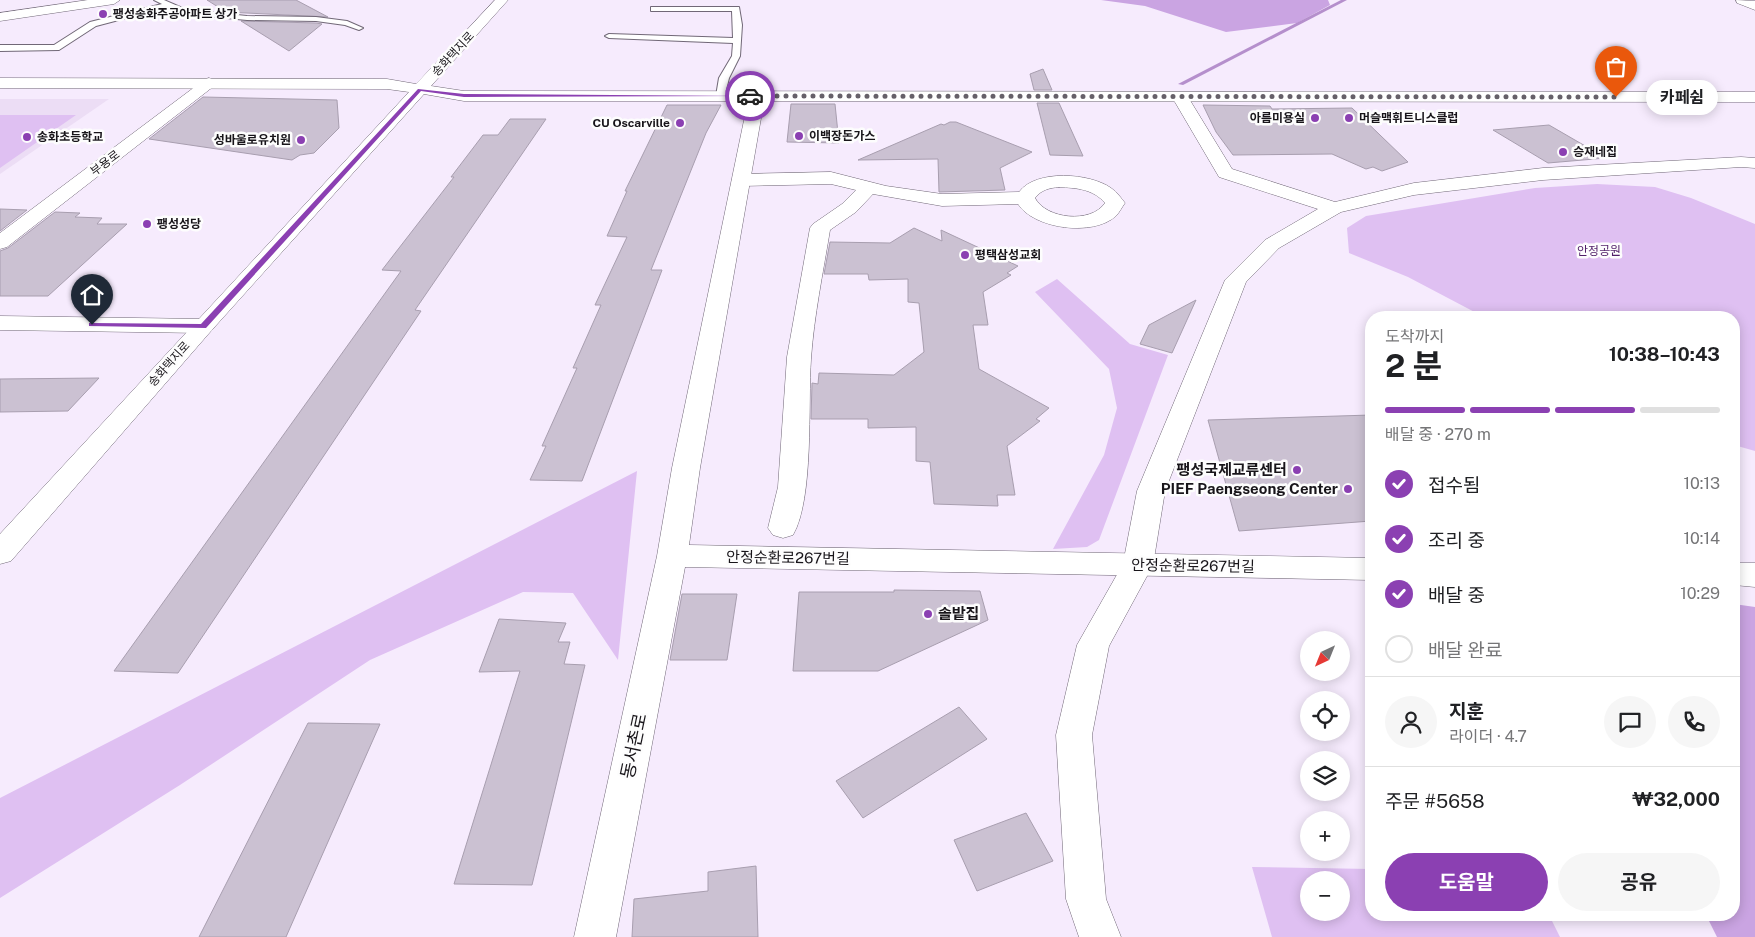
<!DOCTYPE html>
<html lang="ko">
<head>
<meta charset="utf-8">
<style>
  :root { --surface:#fff; --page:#f6f6f6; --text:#202124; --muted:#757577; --line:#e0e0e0; --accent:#8b40b2 }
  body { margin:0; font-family:"Public Sans","Noto Sans KR",sans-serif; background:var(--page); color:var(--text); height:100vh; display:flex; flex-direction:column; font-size:19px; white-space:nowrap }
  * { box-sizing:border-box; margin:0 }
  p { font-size:16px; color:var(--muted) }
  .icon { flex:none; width:28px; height:28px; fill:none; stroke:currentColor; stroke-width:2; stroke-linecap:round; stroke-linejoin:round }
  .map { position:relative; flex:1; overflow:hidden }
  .panel { position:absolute; left:1365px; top:311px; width:375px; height:610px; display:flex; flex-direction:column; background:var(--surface); border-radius:20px; box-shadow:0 2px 12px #0003 }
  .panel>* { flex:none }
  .needle { width:32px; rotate:223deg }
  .tools { position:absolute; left:1300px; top:631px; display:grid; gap:10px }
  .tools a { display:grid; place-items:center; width:50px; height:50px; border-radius:50%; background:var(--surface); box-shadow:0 2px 12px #0003; font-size:25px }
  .pin { position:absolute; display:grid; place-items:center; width:42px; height:42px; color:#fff; margin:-51px -21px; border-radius:50% 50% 50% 0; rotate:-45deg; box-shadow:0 0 5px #0007 }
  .pin .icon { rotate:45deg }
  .courier { position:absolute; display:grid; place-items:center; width:50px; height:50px; margin:-25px; border:4px solid #8b40b2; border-radius:50%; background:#fff; color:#222; box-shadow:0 1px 6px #0007 }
  .bubble { position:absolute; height:35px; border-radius:18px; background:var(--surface); box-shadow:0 2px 12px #0003; font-size:16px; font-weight:700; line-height:35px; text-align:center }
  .headline em { font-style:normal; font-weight:700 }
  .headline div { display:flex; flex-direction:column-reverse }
  .headline { display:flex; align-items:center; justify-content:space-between; height:85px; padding:0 20px }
  h1 { font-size:32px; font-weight:700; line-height:38px }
  .bar { display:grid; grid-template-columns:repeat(4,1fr); gap:8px 5px; align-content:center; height:60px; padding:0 20px }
  .bar i { height:6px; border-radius:4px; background:var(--line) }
  .bar .on { background:var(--accent) }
  .bar p { grid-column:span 4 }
  .line { display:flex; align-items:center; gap:12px; padding:0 20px; border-top:1px solid var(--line) }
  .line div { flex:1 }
  .round { display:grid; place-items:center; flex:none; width:52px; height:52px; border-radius:26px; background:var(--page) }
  ol { padding:0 20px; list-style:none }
  li { display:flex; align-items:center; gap:15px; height:55px }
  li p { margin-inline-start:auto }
  li .icon { padding:5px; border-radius:50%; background:var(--accent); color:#fff; stroke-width:4 }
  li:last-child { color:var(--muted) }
  li i { width:28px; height:28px; border:2px solid var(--line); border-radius:50% }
  .cta { display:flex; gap:10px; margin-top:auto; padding:10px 20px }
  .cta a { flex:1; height:58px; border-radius:30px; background:var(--accent); color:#fff; font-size:20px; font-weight:700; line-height:58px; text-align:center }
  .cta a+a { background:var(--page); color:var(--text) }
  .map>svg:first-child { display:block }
  .built { fill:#ecddf5 }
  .green { fill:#dfc0f2; fill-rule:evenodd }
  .forest { fill:#caa4e2 }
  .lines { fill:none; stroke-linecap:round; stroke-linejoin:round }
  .stream { fill:#b58fcc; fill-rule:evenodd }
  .building { fill:#cbc1d2; stroke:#a89eaf }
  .lane-casing { stroke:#716877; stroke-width:2 }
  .street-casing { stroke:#716877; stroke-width:1 }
  .secondary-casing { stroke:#716877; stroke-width:1 }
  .lane { fill:#fff; fill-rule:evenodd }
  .street { fill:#fff; fill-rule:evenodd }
  .secondary { fill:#fff; fill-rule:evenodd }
  .route { fill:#8b40b2 }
  .done { stroke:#666069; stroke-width:5; stroke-dasharray:0 9 }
  .poi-dot { fill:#8b40b2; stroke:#fdfdfd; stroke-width:2 }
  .labels { text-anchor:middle; stroke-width:5; stroke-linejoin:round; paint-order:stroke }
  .far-poi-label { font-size:12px; font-weight:bold; fill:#18151a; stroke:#fdfdfd; text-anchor:start }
  .far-street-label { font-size:12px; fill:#18151a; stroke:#fdfdfd }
  .far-park-label { font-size:12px; fill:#501f68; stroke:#fdfdfd }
  .poi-label { font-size:15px; font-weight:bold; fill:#18151a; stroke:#fdfdfd; text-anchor:end }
  .street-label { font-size:15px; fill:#18151a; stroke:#fdfdfd }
  .near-street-label { font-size:18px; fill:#18151a; stroke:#fdfdfd }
</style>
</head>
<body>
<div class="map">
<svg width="1755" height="937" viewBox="0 0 1755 937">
  <rect width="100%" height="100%" fill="#f6ebfd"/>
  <path class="built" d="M0,99h109l-109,75z"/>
  <path class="green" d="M0,115h76l-76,53z
    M1597,184l58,3 36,11 64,26v227l-21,-6v-127l-250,-1 -76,-40 -59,-24 -2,-25 19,-12 169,-28z
    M1057,279l73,65 38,11 -69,185 -12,7 -34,2 51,-94 13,-47 -8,-39 -74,-77z
    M637,471l-19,189 -45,-67 -50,-1 -153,68 -190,125 -180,113v-100z
    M1252,867l119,2v46h178l11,22h-288zM1309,880h32v32h-32z"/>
  <path class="forest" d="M1101,0h227l2,5 -33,18 -71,9 -81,-26z
    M1734,604l21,3v330h-38l-11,-22h28z"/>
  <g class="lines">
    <path class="stream" d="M1341,0h6l-164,85 -5,-1z"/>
  </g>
  <path class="building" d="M207,0h89l32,17 -102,-5z
    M241,21l75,2 6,1 -33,27z
    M1043,69l9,21h-18l-4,-16z
    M203,97l134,3 2,28 -25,25 -14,2 -8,5 -143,-21z
    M1037,103h22l24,53 -33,-1z
    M791,104h44l4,39 -52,-1z
    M667,105h54l-15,28 -55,137h11l-80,211 -52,-1 16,-34h-4l35,-78h-4l28,-63h-6l32,-68 -20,-1 20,-45h-2z
    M1203,105l67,1 2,3 80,-1 56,54 -26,9 -9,-4 -7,2 -34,-15 -99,1 -17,-23z
    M510,119h36l-131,191 6,1 -243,362 -64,-2 287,-400 -19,-1 72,-93h-3l32,-42h15z
    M950,122h6l76,30 -32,16 5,22 -66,2 -1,-33 -80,1 83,-36 3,1z
    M1549,125l57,33 -58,5 -55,-33z
    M0,209l27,1 -27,21z
    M55,212l25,1 -5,4 27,1 -5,6h30l-79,72h-48v-45l8,-3z
    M914,228l28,13 -1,-11 77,36 -11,7 4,2 -28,17 5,33h-15l6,44 70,39 -13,11 4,2 -33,25 8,49h-18l1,11 -64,-2 -4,-42 -14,-1v-34l-48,1v-9h-57l1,-36 6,1 1,-11 75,2 30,-23 -5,-49 -11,-1v-23l-39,1 -1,-6h-44l6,-32 60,1z
    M1196,300l-24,53 -32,-9 9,-19z
    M99,378l-31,33 -68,1v-33z
    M1371,415v106l-132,10 -31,-111z
    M894,590l86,1 8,29 -110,51h-85l6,-79h95z
    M682,594h55l-10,66h-57z
    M499,619l67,4 -8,19h12l-6,22 21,1 -53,220 -78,-1 66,-213 -41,1z
    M959,707l28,32 -124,79 -27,-37z
    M308,723l72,1 -94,213h-87z
    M1026,813l27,48 -76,30 -23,-51z
    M756,866l2,71h-126l2,-38 74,-8v-19z"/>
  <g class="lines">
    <g class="lane-casing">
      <path id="lane" d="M154,0h10l23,10 60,6 69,1 31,4 16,7 -4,2 -14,-5 -29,-4 -69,-1 -62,-6 -17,-7 -72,19 -37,24 -59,1v-6h54l36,-23 72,-18z
        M651,7h88l3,18 -2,31 -11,22 -5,20 -3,1 -5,-3 3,-18 13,-22 1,-13 -124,-5 -4,-2 4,-2 124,4 -1,-27h-81z"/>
    </g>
    <g class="street-casing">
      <path id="street" d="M88,0h32l-6,4 -114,17v-8z
        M1736,0l19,1v9l-18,-7z
        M209,78l5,2 3,3 -3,3 -207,161 -7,2v-16l204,-153z
        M1180,92l6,2 2,3 44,72 103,33 79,-19 129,-15 198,-11 14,1v10l-14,-1 -198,13 -129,15 -73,17 -62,36 -33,34 -81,209 -12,74 -44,81 -17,89 14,164 15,38h-42l-13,-38 -10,-164 21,-90 46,-81 14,-73 88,-211 40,-40 53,-31 -99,-32 -47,-80 2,-3z
        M831,172l55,14 56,8 77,-2c17,-23 71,-19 92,-4 6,4 10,10 14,15 -3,4 -6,10 -9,13 -23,21 -82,13 -98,-12l-76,2 -69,-12 -17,18 -26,18c-7,43 -16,86 -19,129 -3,44 3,140 -18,176l-10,3 -10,-3 -5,-7 10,-41 9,-130 23,-129 3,-4 29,-20 14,-14 -25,-6 -90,2 -7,-2 -2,-4 2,-4 7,-2zM1059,187c18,1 34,2 46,16 -14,21 -59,16 -70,-5 6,-8 14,-10 24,-11z
        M0,316l203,3 8,2 4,5 -4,5 -8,2 -203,-3z"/>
    </g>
    <g class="secondary-casing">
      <path id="secondary" d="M495,0h13l-77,86 33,5 1291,1v10l-991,-1 -64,367 -11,77 682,13v22l-686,-13 -69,370h-42l83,-381 15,-88 76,-367h-284l-40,-7 -213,237 -200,230 -11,3v-30l409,-442 -22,-3 -387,-1v-10l387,1 29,5z
        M1734,563h21v24l-21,-2z"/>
    </g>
    <use href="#lane" class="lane"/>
    <use href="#street" class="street"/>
    <use href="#secondary" class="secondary"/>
  </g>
  <path class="route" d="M418,89l46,5 288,2 -288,1 -43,-6 -215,237 -117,-2v-3h3l109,1z"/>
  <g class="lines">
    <path class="done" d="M750,96l866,1"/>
  </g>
  <g class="poi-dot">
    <circle cx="103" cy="14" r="5"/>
    <circle cx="1315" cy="118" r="5"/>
    <circle cx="1349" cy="118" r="5"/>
    <circle cx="680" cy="123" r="5"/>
    <circle cx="799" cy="136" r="5"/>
    <circle cx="27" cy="137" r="5"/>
    <circle cx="301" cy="140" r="5"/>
    <circle cx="1563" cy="152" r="5"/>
    <circle cx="147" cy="224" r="5"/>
    <circle cx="965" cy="255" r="5"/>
    <circle cx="1297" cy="470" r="5"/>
    <circle cx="1348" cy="489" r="5"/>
    <circle cx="928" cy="614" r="5"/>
  </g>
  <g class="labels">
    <g class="far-poi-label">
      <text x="113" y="18">팽성송화주공아파트 상가</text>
      <text x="1305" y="122" text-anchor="end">아름미용실</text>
      <text x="1359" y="122">머슬맥휘트니스클럽</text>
      <text x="670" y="127" text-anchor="end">CU Oscarville</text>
      <text x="809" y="140">이백장돈가스</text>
      <text x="37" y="141">송화초등학교</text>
      <text x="291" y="144" text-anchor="end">성바울로유치원</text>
      <text x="1573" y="156">승재네집</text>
      <text x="157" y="228">팽성성당</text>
      <text x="975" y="259">평택삼성교회</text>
    </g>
    <g class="far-street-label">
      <text transform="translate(453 54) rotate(-47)" y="4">송화택지로</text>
      <text transform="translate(105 163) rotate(-37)" y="4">부용로</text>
      <text transform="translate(169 364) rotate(-48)" y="4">송화택지로</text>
    </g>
    <g class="far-park-label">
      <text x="1599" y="255">안정공원</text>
    </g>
    <g class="poi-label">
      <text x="1287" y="475">팽성국제교류센터</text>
      <text x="1338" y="494">PIEF Paengseong Center</text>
      <text x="938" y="619" text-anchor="start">솔밭집</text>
    </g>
    <g class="street-label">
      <text transform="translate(788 558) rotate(1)" y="5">안정순환로267번길</text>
      <text transform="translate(1193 566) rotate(1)" y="5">안정순환로267번길</text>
    </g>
    <g class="near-street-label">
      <text transform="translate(634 746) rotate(-78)" y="6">동서촌로</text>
    </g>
  </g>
</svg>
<div class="tools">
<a><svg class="needle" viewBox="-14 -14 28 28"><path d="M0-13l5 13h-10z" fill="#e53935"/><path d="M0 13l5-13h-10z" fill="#757577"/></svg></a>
<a><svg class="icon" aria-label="locate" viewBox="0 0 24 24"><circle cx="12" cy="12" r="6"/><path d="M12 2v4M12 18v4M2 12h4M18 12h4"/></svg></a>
<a><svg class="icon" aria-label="layers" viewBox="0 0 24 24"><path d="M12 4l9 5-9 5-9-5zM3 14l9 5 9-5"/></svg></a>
<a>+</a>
<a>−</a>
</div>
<div class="pin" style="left:1616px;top:97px;background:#ea580c"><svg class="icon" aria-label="bag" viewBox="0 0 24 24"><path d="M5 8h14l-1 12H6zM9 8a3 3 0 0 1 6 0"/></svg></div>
<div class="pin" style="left:92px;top:325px;background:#1f2937"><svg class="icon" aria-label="home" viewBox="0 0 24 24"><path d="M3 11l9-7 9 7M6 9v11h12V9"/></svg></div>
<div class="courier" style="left:750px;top:96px"><svg class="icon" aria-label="car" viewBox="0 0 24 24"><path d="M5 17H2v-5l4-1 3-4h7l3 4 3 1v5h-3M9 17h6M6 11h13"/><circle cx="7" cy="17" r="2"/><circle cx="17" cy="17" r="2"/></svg></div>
<div class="bubble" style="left:1646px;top:80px;width:72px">카페쉼</div>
<section class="panel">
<div class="headline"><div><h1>2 분</h1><p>도착까지</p></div><em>10:38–10:43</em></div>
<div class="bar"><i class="on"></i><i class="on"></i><i class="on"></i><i></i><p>배달 중 · 270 m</p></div>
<ol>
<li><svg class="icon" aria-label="check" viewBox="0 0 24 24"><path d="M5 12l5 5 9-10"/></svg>접수됨<p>10:13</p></li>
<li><svg class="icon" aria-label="check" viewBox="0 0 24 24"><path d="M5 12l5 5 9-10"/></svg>조리 중<p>10:14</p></li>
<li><svg class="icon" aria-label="check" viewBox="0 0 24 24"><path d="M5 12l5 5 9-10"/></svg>배달 중<p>10:29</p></li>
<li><i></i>배달 완료</li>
</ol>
<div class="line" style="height:90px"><a class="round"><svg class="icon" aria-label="person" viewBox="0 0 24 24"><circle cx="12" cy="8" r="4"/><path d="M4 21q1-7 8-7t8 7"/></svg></a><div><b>지훈</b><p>라이더 · 4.7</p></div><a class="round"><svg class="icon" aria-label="chat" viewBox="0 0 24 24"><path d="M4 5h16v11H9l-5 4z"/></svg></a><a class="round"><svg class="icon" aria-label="phone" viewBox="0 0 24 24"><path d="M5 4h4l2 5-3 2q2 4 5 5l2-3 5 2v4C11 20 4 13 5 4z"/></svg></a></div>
<div class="line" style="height:65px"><div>주문 #5658</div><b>₩32,000</b></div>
<div class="cta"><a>도움말</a><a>공유</a></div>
</section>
</div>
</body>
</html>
